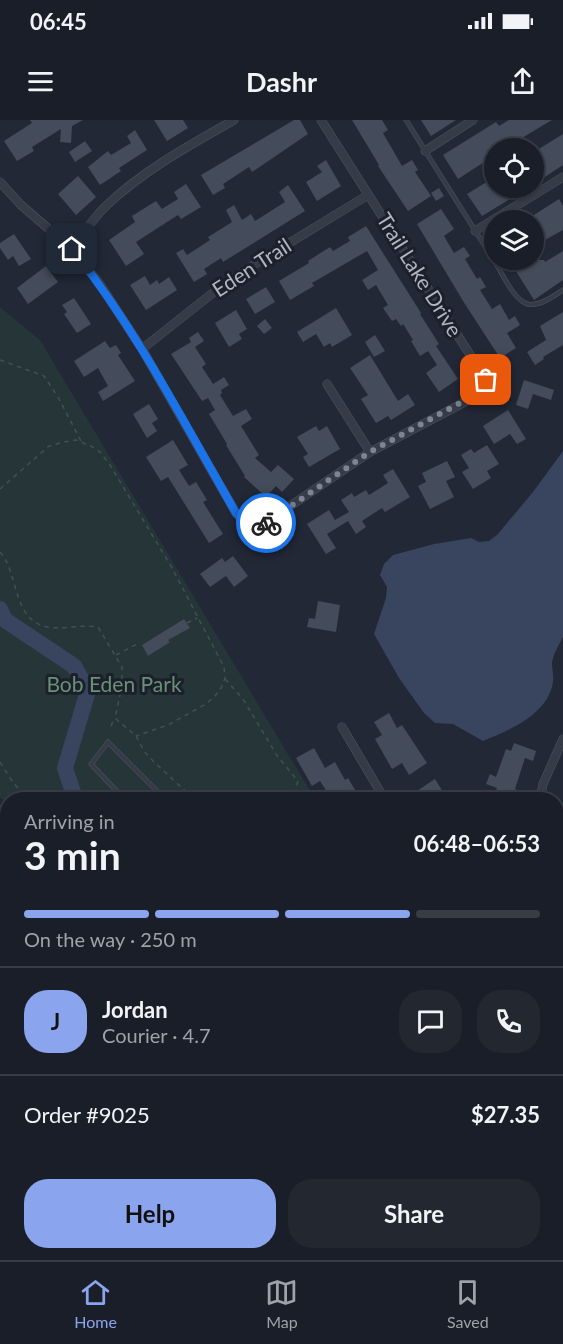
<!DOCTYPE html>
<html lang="en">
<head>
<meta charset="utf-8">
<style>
  :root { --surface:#1a1e28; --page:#232730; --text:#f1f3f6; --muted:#9fa2a8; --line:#383c45; --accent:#8aa5ee }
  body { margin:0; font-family:Lato,sans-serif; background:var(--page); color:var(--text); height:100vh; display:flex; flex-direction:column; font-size:22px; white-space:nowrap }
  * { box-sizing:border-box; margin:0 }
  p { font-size:20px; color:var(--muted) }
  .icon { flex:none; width:33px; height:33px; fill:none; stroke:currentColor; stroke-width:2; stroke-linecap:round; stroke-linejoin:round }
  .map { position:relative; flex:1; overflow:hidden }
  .panel { position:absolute; left:0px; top:672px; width:564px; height:468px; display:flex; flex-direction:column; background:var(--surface); border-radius:24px 24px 0 0; box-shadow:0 2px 4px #0004,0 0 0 2px var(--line) }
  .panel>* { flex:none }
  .buttons { position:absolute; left:484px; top:18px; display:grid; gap:12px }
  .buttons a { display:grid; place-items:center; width:60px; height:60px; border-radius:50%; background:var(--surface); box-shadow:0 2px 4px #0004,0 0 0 2px var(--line); font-size:30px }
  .pin { position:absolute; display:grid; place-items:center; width:51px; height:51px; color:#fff; margin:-26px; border-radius:12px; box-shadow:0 3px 9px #0006 }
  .courier { position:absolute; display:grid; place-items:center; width:60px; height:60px; margin:-30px; border:4px solid #1a73e8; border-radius:50%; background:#fff; color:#222; box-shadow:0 2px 8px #0007 }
  .headline em { font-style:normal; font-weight:700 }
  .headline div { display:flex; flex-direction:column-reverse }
  .headline { display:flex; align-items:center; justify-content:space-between; height:102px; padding:0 24px }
  h1 { font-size:39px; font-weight:700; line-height:45px }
  .bar { display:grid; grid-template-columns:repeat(4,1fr); gap:9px 6px; align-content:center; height:72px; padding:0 24px }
  .bar i { height:8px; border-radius:4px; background:var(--line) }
  .bar .current { background:var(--accent) }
  .bar p { grid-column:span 4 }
  .line { display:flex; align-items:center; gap:15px; padding:0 24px; border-top:2px solid var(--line) }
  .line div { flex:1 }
  .round { display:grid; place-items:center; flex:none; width:63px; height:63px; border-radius:24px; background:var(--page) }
  .cta { display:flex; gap:12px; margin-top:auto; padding:12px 24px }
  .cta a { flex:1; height:69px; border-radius:24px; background:var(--accent); color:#111; font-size:24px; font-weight:700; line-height:69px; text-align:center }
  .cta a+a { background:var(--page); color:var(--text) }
  .status { display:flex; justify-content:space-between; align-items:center; height:42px; padding:0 30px; background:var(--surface); direction:ltr }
  .status svg { height:16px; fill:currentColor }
  header { display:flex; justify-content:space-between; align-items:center; height:78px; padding:0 24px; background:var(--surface); font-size:27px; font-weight:700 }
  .tab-bar { display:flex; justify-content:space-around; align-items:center; height:84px; border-top:2px solid var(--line); background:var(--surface); font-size:16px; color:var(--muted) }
  .tab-bar a { display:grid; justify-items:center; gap:3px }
  .tab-bar .current { color:var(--accent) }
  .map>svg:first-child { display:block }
  .green { fill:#253538 }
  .water { fill:#39445e }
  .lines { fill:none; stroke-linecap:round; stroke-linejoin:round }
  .river { stroke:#39445e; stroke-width:16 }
  .building { fill:#444b5a }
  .service-casing { stroke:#505561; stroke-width:5 }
  .minor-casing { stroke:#505561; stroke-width:9 }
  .secondary-casing { stroke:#505561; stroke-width:12 }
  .primary-casing { stroke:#3f4450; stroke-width:14 }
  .path { stroke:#425054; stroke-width:1.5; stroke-dasharray:4.5 4.5; stroke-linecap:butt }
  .service { stroke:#353b47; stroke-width:4 }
  .minor { stroke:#353b47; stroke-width:8 }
  .secondary { stroke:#444959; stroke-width:10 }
  .primary { stroke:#535967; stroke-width:12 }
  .done { stroke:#7e8492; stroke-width:6; stroke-dasharray:0 10.8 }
  .route { stroke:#1a73e8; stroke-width:8 }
  .labels { text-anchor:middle; stroke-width:6; stroke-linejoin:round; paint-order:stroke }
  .street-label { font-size:21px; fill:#b0b5c3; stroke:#1b202b }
  .park-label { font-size:21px; fill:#6a9177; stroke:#1b202b }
</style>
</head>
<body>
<div class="status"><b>06:45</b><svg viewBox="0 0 49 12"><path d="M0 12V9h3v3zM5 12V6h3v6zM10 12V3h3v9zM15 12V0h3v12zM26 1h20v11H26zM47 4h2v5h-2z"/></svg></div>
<header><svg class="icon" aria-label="menu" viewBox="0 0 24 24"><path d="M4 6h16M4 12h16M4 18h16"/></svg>Dashr<svg class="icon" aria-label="share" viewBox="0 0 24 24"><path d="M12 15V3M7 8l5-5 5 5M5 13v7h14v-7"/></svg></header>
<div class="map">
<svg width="563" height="1140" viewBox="0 0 563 1140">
  <rect width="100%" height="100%" fill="#222836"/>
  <path class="green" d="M0,187l40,33 275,459 -307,1 -1,2 -7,-4z"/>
  <path class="water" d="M563,331v186c-4,7 -10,18 -11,26 0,7 2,13 1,19 -5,33 -44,48 -70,59l-30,-17 -18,-1 -11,-10 -25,-35 -25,-44 12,-36 1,-11 -7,-12 4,-11 9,-9 41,-11 37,-6 8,4 10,-1 8,-6 36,-43z"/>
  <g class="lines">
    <path class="river" d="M0,489l5,11 69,46 14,25 -23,77 9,27 5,5
      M328,1132l4,8"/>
  </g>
  <path class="building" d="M30,0h53l-11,6 -1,17 -11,-1 1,-13 -29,18 2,4 -17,10 -13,-20 28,-18z
    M154,0h29l5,8 -21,13z
    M294,0h6l8,14 -56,38 -3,-5 -26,17 2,4 -12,7 -12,-20z
    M352,0h30l6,10 -5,3 19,33 10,-6 6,10 -3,2 16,24 -23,15 -30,-45 1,-1z
    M421,0h35l-25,16z
    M509,0h43l-47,28h-10v7l-37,24 -15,-24 53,-33 3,4z
    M135,10l12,20 -28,18 2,3 -21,14 -12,-18 20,-16 3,4 20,-12 -4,-7z
    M563,14v31l-29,19v-32z
    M85,21l7,10 -17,11 -6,-10z
    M326,40l15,26 -24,15 -11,-19 16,-10 -5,-6z
    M78,56l18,21 -20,18 -18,-21z
    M493,58l2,10h33l-46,28 -15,-22z
    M186,64l15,23 -20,12 -3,-4 -42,27 8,12 -18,12 -17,-26 26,-18 -3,-6 24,-15 6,8 16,-10 -4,-7z
    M288,65l17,26 -82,51 -2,-4 -17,11 3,5 -13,8 -18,-29 7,-4 4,6 23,-15 -2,-3 24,-15 -6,-12 8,-5 8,15 9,-6 4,7 30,-19 -6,-10z
    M439,68l5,8 -8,5 -5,-8z
    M559,79l4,7v24l-29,16v-31z
    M441,89l13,20 -10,7 10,17 10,-6 6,9 -5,3 12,20 3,-2 6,10 -6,3 12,19 8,-5 9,16 6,-4 5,9 -13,8 9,15 -16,10 -37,-57 -46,-77z
    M366,106l55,87 -1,1 19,30 -3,2 22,33 -19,13 -13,-19 11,-8 -9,-14 -8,5 -9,-15 2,-1 -10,-16 -2,2 -5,-7 -4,2 -9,-13 5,-3 -12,-20 -8,5 -6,-10 16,-10 -11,-19 -55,32 2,3 -24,14 -11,-19 30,-18 -1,-2 22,-14 3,4 17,-10 -2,-4z
    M14,114l17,25 -12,7 -6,-10 -5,4 -8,-12v-5z
    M563,131v29l-29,20 -25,-40h35l1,2z
    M46,146l12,16 -30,22 -11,-16z
    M145,156l5,9 7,-5 2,4 10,-7 8,13 -31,20 -16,-25z
    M266,167l9,15 -20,12 -9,-15z
    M74,178l17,26 -14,9 -13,-19 3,-2 -5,-7z
    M336,188l16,27 -20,12 -2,-4 -6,4 -8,-13 -13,8 -6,-10z
    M236,190l11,19 -8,5 3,5 -13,8 -14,-24z
    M563,192v33l-20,12 1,2 -9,6 -8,-13 19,-12 -6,-14z
    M265,199l7,9 -8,6 -7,-8z
    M198,212l6,9 -9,6 11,17 -4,3 11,17 11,-7 5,8 -8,5 1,3 -2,2 13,21 13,-7 6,10 -11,7 18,29 -4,3 16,14 7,-7 16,14 -12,13 -6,-6 -10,11 -22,-20 1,-1 -19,-31 1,-1 -18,-30 6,-4 -7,-12 -6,3 -31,-47 20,-12 -2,-4z
    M375,215l10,16 -11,6 -9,-15z
    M105,221l5,7 6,-3 5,8 -3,2 17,26 -32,20 -5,-9 10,-6 -10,-18 -14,9 -10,-16z
    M370,235l28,46 10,-7 7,11 -24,15 -3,-4 -12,7 -15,-24 7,-4 -18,-27z
    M524,260l30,10 -3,10 -18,-6 -5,15 -12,-4z
    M149,284l9,15 -6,4 5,8 -10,7 -14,-24z
    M508,290l18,29 -9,5 -7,-10 -16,10 -11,-18z
    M316,306l3,5 8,-5 13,23 -31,18 -6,-10 5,-3 -11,-17z
    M173,320l15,25 -9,5 10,16 7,-4 11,18 -4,2 20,32 -14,9 -41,-66 -7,4 -15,-24z
    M487,325l12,19 -12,7 4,7 -18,11 -11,-17 7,-4 -8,-13 10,-6 3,4z
    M447,341l8,16 -9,4 8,16 -24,12 -12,-23 8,-4 -4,-9z
    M393,349l17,28 -25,15 -3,-4 -20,13 4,6 -10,7 -8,-13 -21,13 9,14 -10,6 -19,-30 22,-14 6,10 14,-8 -8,-12 11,-7 2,4 12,-7 3,5 19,-12 -5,-8z
    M233,436l15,20 -14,11 -8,-11 -16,11 -10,-13 22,-16 3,4z
    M318,481l22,4 -4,27 -29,-5 2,-9 6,1z
    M184,499l6,9 -22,12 2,2 -22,14 -6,-11z
    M389,593l8,15 5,-3 25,38 -18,12 -7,-12 -10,6 -17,-30 7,-4 -8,-13z
    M514,623l22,8 -3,10 -8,-3 -10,31 7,3 -3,8h-27l5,-12 -11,-4 4,-10 6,3 10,-28 5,2z
    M314,628l11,20 10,-6 10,18 3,-2 13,22h-29l-12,-19 -8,5 -16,-28z
    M435,659l13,21h-45z
    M8,855v65l-8,5v-65z
    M0,936l8,12v68l-8,-12z
    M8,1101v32l-8,7v-31z
    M31,1132h23l3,8h-29l-2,-6z"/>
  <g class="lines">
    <g class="service-casing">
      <path id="service" d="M406,0c30,48 59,95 89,142 8,13 17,34 30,41 11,6 29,-7 38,-13
        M125,680l-34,-36 17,-22 58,58
        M556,1056l7,13
        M556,1084l7,-2"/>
    </g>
    <g class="minor-casing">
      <path id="minor" d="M425,31l48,-31
        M0,62l21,23 51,44 27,34 43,66 94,164 10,10 13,4 111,-75 93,-49 22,-15 1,-8 -165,-260
        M475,111l88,-54
        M72,129c11,-15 21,-31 35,-44 37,-35 83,-60 127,-85
        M142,229l77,-61 31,-21 118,-72
        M327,264l43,68
        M342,607l43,73
        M540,680l3,-16 20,-45
        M556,755l7,11
        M0,806l8,12
        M0,1039l8,12"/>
    </g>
    <g class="secondary-casing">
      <path id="secondary" d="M0,691l8,4
        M0,721l8,4
        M556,1119l7,-3
        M395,1132l6,8
        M428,1132l6,8
        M450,1132h33
        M484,1140l22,-8"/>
    </g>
    <g class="primary-casing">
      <path id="primary" d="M556,880l7,-1
        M556,909l7,-4
        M140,1140l12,-8
        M183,1140l10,-8"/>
    </g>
    <path class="path" d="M0,240l44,16 14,21 23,44
      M0,369l49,-43 15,-4 12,-2 15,6 9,6 10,13 62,103 52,99 1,11 -4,10 -6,8 -9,8 -38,21 -32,11
      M0,432c19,21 12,68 47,75 16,3 34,-3 51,0l24,40v19l-7,32 21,18 8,15 9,10 42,39
      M187,503l10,-5
      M116,535l23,-12
      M225,559l18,20 35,58 20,24 -6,19
      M111,606l3,-7
      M0,642l14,22 18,16
      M291,1132l4,8"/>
    <use href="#service" class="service"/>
    <use href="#minor" class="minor"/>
    <use href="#secondary" class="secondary"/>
    <use href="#primary" class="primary"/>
  </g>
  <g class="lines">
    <path class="done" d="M266,403l104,-71 114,-62 2,-10"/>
    <path class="route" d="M72,129c65,81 112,174 164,264 9,10 17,18 30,10"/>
  </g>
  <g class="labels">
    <g class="street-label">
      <text transform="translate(252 148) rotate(-33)" y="7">Eden Trail</text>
      <text transform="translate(419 155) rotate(58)" y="7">Trail Lake Drive</text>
    </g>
    <g class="park-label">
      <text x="114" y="572">Bob Eden Park</text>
    </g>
  </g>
</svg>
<div class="buttons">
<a><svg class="icon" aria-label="locate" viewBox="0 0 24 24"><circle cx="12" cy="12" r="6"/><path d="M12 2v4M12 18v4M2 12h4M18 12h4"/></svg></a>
<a><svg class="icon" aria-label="layers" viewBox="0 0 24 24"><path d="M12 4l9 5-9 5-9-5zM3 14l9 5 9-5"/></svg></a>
</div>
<div class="pin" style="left:486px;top:260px;background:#ea580c"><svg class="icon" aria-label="bag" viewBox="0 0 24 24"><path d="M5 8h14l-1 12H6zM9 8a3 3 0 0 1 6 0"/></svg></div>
<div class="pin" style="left:72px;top:129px;background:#1f2937"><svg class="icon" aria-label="home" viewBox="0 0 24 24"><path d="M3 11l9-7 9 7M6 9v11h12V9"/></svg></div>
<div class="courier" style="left:266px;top:403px"><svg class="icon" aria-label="bike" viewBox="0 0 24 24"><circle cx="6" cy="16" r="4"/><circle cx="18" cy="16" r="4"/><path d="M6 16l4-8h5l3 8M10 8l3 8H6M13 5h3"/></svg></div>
<section class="panel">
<div class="headline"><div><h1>3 min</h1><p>Arriving in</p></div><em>06:48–06:53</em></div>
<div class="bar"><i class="current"></i><i class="current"></i><i class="current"></i><i></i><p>On the way · 250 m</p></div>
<div class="line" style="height:108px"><b class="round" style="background:var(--accent);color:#111">J</b><div><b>Jordan</b><p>Courier · 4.7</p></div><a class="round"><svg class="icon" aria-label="chat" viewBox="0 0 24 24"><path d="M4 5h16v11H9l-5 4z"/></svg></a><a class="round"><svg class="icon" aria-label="phone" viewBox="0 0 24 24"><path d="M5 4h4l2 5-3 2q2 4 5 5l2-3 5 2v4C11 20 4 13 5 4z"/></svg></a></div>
<div class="line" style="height:78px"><div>Order #9025</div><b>$27.35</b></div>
<div class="cta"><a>Help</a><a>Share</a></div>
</section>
</div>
<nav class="tab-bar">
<a class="current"><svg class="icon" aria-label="home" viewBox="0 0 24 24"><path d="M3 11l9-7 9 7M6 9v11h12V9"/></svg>Home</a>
<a><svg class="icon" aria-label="map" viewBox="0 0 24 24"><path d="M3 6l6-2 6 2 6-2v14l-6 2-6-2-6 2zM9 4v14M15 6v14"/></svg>Map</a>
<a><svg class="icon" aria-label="saved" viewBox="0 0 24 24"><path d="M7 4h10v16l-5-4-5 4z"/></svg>Saved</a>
</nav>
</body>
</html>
